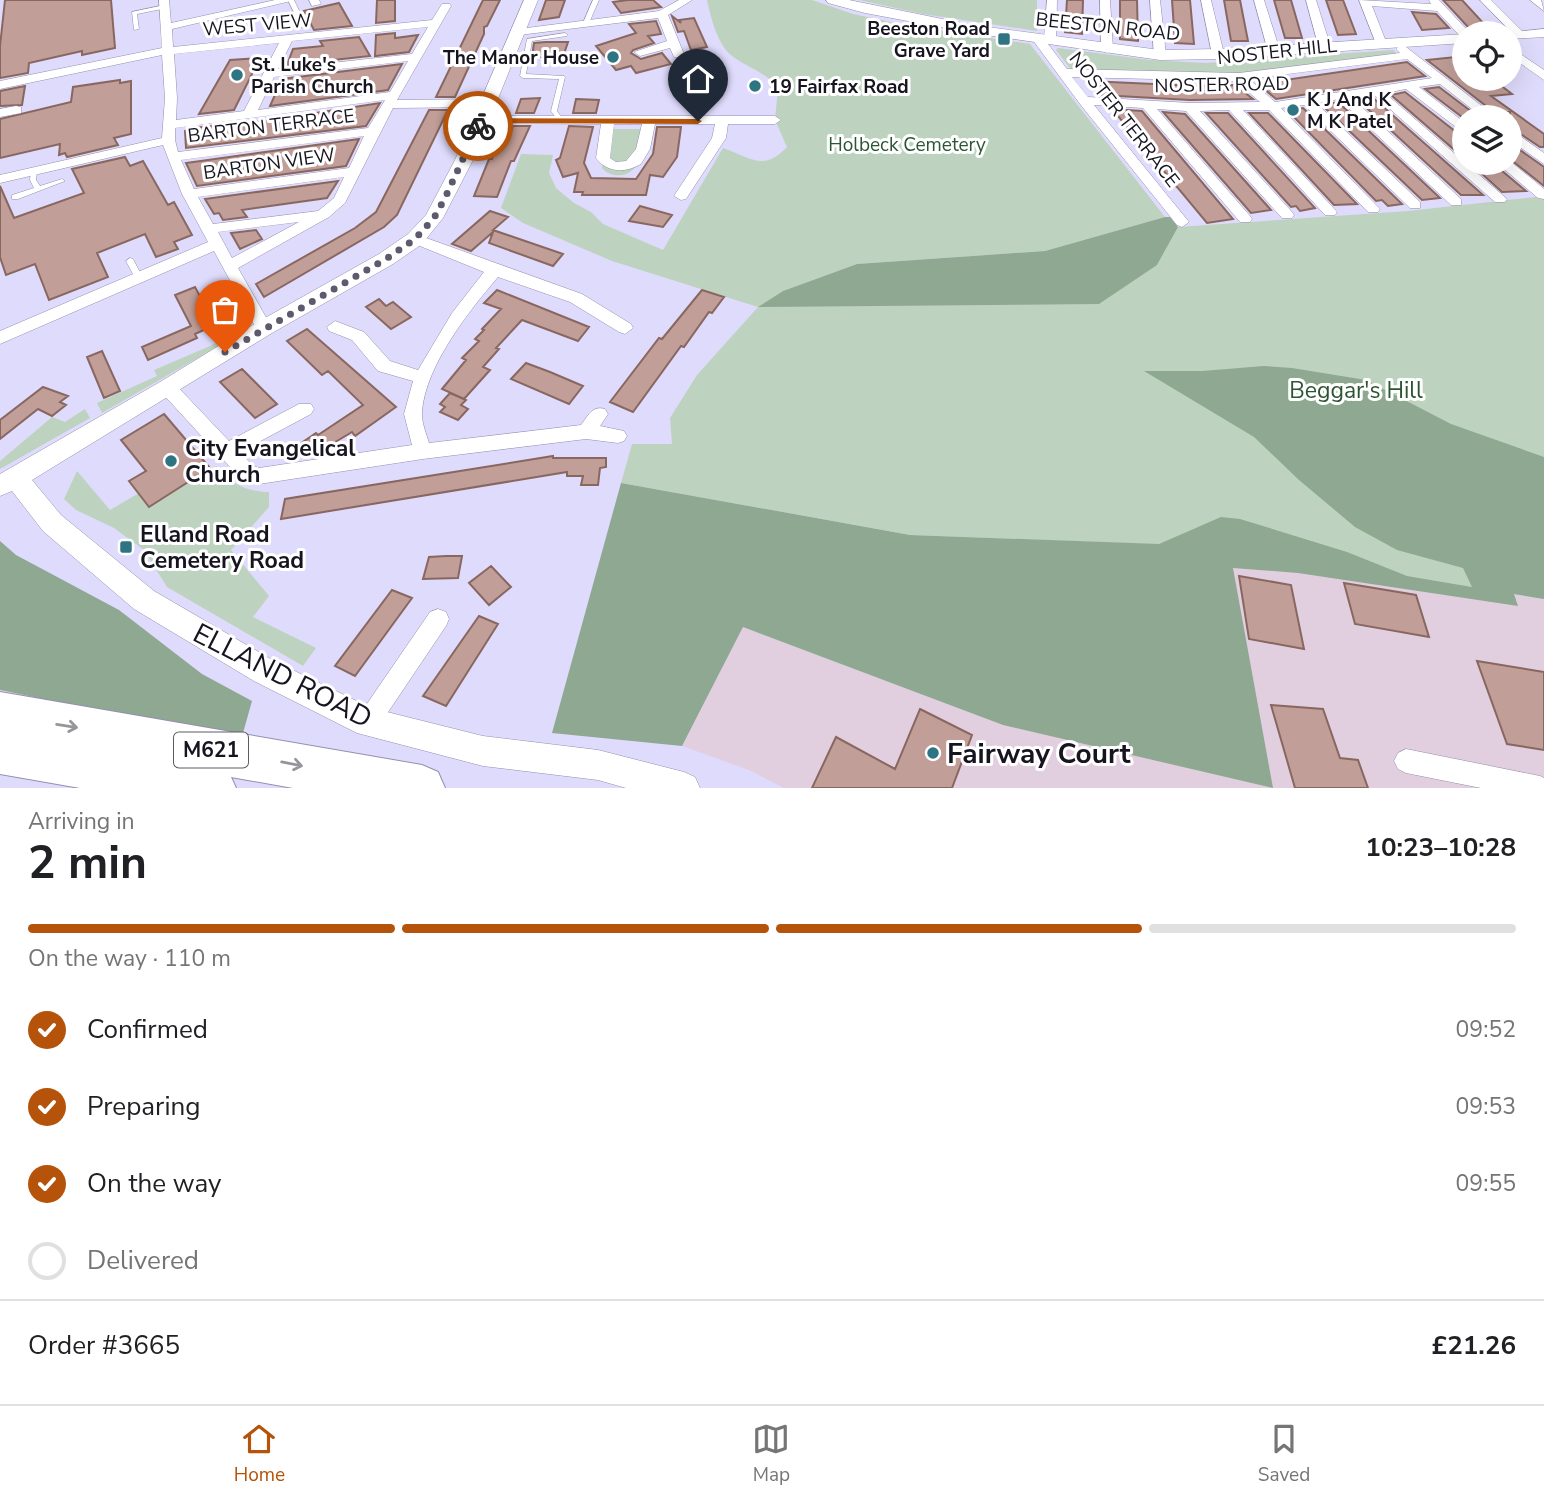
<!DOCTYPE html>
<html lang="en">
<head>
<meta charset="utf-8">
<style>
  :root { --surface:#fff; --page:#f6f6f6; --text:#202124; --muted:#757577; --line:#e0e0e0; --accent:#b45309 }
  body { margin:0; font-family:"Nunito Sans",sans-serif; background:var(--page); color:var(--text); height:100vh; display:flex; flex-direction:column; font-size:26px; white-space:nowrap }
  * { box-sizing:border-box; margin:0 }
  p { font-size:23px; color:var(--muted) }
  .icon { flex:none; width:38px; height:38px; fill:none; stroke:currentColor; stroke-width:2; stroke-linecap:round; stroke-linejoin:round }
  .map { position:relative; height:788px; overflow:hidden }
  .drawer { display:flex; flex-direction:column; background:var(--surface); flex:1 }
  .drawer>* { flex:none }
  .tools { position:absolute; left:1452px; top:21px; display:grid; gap:14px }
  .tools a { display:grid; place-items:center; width:70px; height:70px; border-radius:50%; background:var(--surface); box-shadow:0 7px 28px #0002; font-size:35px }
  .pin { position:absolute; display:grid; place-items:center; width:60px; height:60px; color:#fff; margin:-72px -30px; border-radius:50% 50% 50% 0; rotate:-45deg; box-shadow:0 0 7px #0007 }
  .pin .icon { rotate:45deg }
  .courier { position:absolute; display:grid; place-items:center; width:70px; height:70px; margin:-35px; border:5px solid #b45309; border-radius:50%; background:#fff; color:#222; box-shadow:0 2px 9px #0007 }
  .summary em { font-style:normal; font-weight:700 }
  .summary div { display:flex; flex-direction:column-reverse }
  .summary { display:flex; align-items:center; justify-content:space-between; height:119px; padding:0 28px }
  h1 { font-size:46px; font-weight:700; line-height:52px }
  .bar { display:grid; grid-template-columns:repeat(4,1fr); gap:10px 7px; align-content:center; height:84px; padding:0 28px }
  .bar i { height:9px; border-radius:5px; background:var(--line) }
  .bar .on { background:var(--accent) }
  .bar p { grid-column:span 4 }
  .line { display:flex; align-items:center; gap:18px; padding:0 28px; border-top:2px solid var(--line) }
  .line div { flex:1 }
  ol { padding:0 28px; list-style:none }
  li { display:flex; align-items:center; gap:21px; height:77px }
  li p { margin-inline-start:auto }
  li .icon { padding:7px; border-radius:50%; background:var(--accent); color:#fff; stroke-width:4 }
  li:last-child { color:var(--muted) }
  li i { width:38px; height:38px; border:4px solid var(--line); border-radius:50% }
  .tab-bar { display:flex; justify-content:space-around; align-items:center; height:98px; border-top:2px solid var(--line); background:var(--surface); font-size:19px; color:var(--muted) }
  .tab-bar a { display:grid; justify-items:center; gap:4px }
  .tab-bar .on { color:var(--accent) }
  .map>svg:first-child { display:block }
  .commercial { fill:#e1cfdf }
  .green { fill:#bdd3bf }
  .forest { fill:#8fa891 }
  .building { fill:#c19e98; stroke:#896761; stroke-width:2 }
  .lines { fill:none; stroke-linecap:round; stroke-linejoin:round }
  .service-casing { stroke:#938fae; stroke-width:1 }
  .minor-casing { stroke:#938fae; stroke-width:1 }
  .tertiary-casing { stroke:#938fae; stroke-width:1 }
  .motorway-casing { stroke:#938fae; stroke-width:2 }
  .service { fill:#fff; fill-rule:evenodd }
  .minor { fill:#fff; fill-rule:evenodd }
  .tertiary { fill:#fff; fill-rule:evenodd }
  .motorway { fill:#fff; fill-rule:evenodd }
  .oneway { stroke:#96959a }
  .route { fill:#b45309 }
  .done { stroke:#5c5a6c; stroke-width:7; stroke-dasharray:0 12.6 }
  .poi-dot { fill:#2f7482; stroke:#fff; stroke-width:2.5 }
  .labels { text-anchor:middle; stroke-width:6; stroke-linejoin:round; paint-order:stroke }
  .far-street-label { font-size:19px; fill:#16141f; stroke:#fff }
  .far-poi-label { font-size:19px; font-weight:bold; fill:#16141f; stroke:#fff; text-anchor:start }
  .far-park-label { font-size:19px; fill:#2c5532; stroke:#fff }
  .shield { fill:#fff; stroke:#5c5a62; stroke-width:2 }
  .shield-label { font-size:21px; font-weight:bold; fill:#16141f }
  .park-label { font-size:23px; fill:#2c5532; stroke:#fff }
  .poi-label { font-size:23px; font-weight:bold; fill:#16141f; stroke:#fff; text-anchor:start }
  .near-street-label { font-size:28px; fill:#16141f; stroke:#fff }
  .near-poi-label { font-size:28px; font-weight:bold; fill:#16141f; stroke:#fff; text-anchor:start }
</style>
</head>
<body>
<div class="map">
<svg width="1544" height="788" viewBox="0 0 1544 788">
  <rect width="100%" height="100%" fill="#dfdbfc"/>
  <path class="commercial" d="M1229,547l315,52v189h-760l-35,-18 -67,-24 61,-119 260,98z"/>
  <path class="green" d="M707,0h105l41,14 52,11 125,19 135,173 -120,34 -188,13 -74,27 -23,16 397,-42 21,-38 230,-16 136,-15v403l-315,-52 -319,-12 -289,-52 11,-39h40l-2,-26 27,-43 61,-68 -146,-46 -89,-38 -22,-15 20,-54 32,1 -4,18 7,15 18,15 17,9 12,12 60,26 60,-102c29,10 40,24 64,-1l-12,-27 3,-32c-12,-16 -30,-20 -46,-32 -15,-12 -21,-38 -25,-56z
    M859,0h178v31l-114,-17z
    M1058,48l92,12 56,3 187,-13 4,3 -150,22 -175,-4 -16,-21z
    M609,129h36c-4,16 -2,43 -23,46 -8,1 -15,-1 -20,-7z
    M242,328l-13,12 -127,73 -5,-10 60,-27 -3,-6 56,-24z
    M85,409l5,9 -90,51v-8l52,-44 13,5z
    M216,466c16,18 28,25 53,26v15l-38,43 38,46 -16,21 63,31 -13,18 -136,-79 -23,-37 -30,-22 -38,-18 -12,-11 13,-28 33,39 29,-17 10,14z"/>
  <path class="forest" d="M1165,217h5l8,10 -21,38 -58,39 -341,3 25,-16 74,-27 188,-13z
    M1264,366l28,2 74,12 85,44 93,33v142l-30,-5 4,12 -220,-33 -65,-5 40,220 -270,-63 -260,-98 -61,119 -130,-13 69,-250 289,52 249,9 62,-27 19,2 107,33 60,24 65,11 -9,-19 -66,-18 -42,-23 -56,-47 -45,-43 -110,-66h58z
    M0,541l16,14 103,55 83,64 50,27 -11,39 -241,-50z"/>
  <path class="building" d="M5,0h106l4,48 -33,7v-4l-53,12 -1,10 -28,5v-32z
    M377,0h18v21l-19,2z
    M483,0h17l-13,26 -3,1v7l-29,63h-19z
    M546,0h19l-6,17 -20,3z
    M628,0h25l8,7 -40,6 -8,-11z
    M1067,0h16l-1,34 -17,-2z
    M1120,0h17l1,41 -18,-2z
    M1172,0h18l4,44 -19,-1z
    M1224,0h16l8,41h-17z
    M1274,0h17l11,38h-17z
    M1326,0h17l13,34 -18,1z
    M1443,0h19l24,26 -18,1z
    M339,3l13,23 -38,4 -10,-19z
    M1412,12l24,2 13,14 -27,2z
    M672,16l9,7 -2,-3 15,-2 13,29 -16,3 -7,-19 -6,1z
    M656,21l5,13 -13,2 6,7 -21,7 -2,3 10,6 21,-6 9,11 -35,9 -5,-7 -15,4 -20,-24 40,-13 -7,-9z
    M395,33v5l23,-3 -9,17 -34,4 1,-21z
    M359,37l11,19 -83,9 6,-16 30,-3 -3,-5z
    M546,42h22l-5,15h-31l2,-14z
    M1465,56v23h13l4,3 13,-1 17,13 -21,2 53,38v13h-4l-30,-20v-16l-15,2 -68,-53z
    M260,58l-26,52 -35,4 31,-54z
    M1407,62l18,14 -149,23 -18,-15z
    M402,64l-14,26 -118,16 12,-27z
    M120,80v3l11,-2v53l-17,4 4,7 -51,12 -2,-4 -6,2 1,-11 -60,14v-39l71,-17 2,-15z
    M1088,81l110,5 37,-1 18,14 -63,1 -90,-5z
    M25,86l-3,19 -22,1v-15z
    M1439,87l37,28 -14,2 -37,-28z
    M1405,92l60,47v20l-74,-64z
    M1372,97l111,98h-22l-103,-95z
    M540,98l-6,15h-18l5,-14z
    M576,99l23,1 -3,13h-23z
    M1338,102l102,96 -18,2 -100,-95z
    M380,103l-14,23 -180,22 -1,-17 7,-3 72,-7z
    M1303,108l99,96 -14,2 -6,-6 -6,1 -89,-91z
    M1112,109l30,2 91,108 -26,4z
    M429,110h19l-51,105 -13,12 -120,70 -8,-13 99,-56 21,-16z
    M1163,112l22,2 86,96 -20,3z
    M1206,113h22l87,95 -15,3 -4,-5 -5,1z
    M1249,113h19l89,91 -23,1z
    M513,126h17l-16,35h-3l-14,36 -23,-1 15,-37h3l8,-19h5l2,-7 3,1z
    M569,126l24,1 -9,36 7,15 45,1 17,-25 4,-27h24l-4,30 -14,20 -13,-2 -4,20h-64l1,-3h-9l4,-19 -15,4 -7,-17 4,-2z
    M359,139l-13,27 -149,20 -11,-23z
    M1510,143l34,24v19l-34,-27z
    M125,157l5,9 13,-5 25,44 6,-3 18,33 -18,7 4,7 -22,8 -11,-23 -48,19 11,24 -59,23 -14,-36 -29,11 -6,-18v-71l14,32 70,-25 -12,-24z
    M1495,163v2l31,26 -24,1 -31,-28z
    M338,181l-11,17 -85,12 5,7 -24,3 -4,-7 -5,1 -9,-15z
    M640,206l32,9 -9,12 -34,-6z
    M490,211l18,6 -15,13 70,24 -10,12 -64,-23 4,-11 -22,19 -19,-7z
    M256,230l6,9 -22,10 -9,-16z
    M195,287l7,13 8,-3 13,24 -28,13 2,4 -49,22 -6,-13 49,-21 -16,-31z
    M497,290l92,37 -11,14 -56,-21 -26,28 3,1 -16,18 7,3 -26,29 -22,-10 24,-29 -4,-2 17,-17 -4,-2 9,-9 -2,-1 19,-20 -17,-6z
    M702,290l22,7 -12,16 -3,-1 -25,35 -3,-1 -48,66 -23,-10 49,-64 3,1z
    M379,299l7,7 7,-4 18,15 -20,12 -25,-22z
    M307,329l89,78 -41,29 -3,-4 -40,24 -12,-12 16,-11 2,2 45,-30 -35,-34 -6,4 -35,-34z
    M102,351l18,40 -16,7 -17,-41z
    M526,363l24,9 33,14 -14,18 -58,-25z
    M242,369l35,35 -22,14 -35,-36z
    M43,387l25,9 -8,6 6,3 -14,11 -14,-7 -38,30v-19z
    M450,393l16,7 -5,5 7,4 -10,11 -18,-8 5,-5 -5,-3z
    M164,414l46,54 -61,39 -20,-26 17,-10 -25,-31z
    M553,456v2h53v9l-6,1 -2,17h-17l2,-9h-16v-4l-286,47 4,-20z
    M446,556h16l-4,22 -35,1 6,-22z
    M491,566l20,21 -22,18 -20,-22z
    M1239,576l52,9 13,64 -55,-10z
    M1344,583l72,12 13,42 -74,-13z
    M392,590l20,8 -57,78 -20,-10z
    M479,616l19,8 -52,82 -23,-10z
    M1477,661l67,11v78l-37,-6z
    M1271,705l52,4 17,49 18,2 10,28h-73z
    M920,709l52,26 -20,53h-140l24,-51 59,32z"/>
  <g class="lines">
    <g class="service-casing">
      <path id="service" d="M288,0h6l13,27 -1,1 -5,-1z
        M593,0h6l-10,23 -5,1 -1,-1z
        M165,5l3,2 -1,1 -30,6 2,15 -5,1 -2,-18z
        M565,33l3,2 -1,1 -35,5 -6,33 38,2 1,1 -8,34 7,10 -3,2 -2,-1 -8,-11 8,-32 -36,-1 -3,-2 7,-37z
        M34,169l3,2 -1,9 4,6 22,-7 3,2 -47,18h-6v-4l22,-7 -4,-8 1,-9z
        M130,258l3,1 10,19 -1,2h-6l-1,-2 -9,-17z"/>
    </g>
    <g class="minor-casing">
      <path id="minor" d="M159,0h10l2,23 104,-23h20l-123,29 1,18 259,-27 10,-16h8l1,2 -54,94 91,-1 6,4 -6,4 -95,1 -48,95 -16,14 -91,51 34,60 -2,4h-12l-44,-81 -214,93v-13l208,-89 -26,-48 -19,-49 -163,38v-8l162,-37 3,-40 -3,-43 -162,34v-8l162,-33zM428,27l-16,27 -134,15 14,-28zM279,43l-35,68 -68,9 1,-22 -3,-44zM408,61l-18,31 -132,18 16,-33zM385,100l-17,28 -190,24 -3,-12v-12zM364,136l-15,32 -155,21 -13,-29zM344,177l-10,21 -16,13 -105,13 -15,-27zM299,222l-67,36 -14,-26z
        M309,0h10l2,4 -9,2z
        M679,0h13l-24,15 16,39 -6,4 -4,-1 -4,-9 -30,8 -6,-4 33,-11 -9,-23 -139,17 -6,-3 6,-3 140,-18z
        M1047,0h10l-1,41 -8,3 19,25 172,4 161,-20 -4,-4 2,-2h8l90,70h-14l-42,-33 -21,3 46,36v11l-59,-45 -21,4 122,106 -2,3h-10l-122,-108 -21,4 109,101v6h-10l-112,-106 -23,4 104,99v6h-10l-106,-103 -23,3 99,101 -2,3h-10l-99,-102h-26l94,102 -2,3h-10l-96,-105 -29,1 92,101 2,3 -2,3h-10l-96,-107 -29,-2 93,107 2,3 -2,3h-10l-97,-114 -49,-3 95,117 -7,5 -5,-2 -97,-121 -48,-65 6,-3 6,3zM1407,59l25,19 -157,24 -26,-23zM1072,77l164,4 24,21 -70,1 -102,-6z
        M1100,0h10l3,49 -6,4 -6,-4z
        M1150,0h10l6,55 -6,4 -6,-4z
        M1201,0h10l13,54 -2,3 -10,-3z
        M1254,0h10l16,51 -2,2 -10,-2z
        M1306,0h10l15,48 -2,2 -10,-2z
        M1359,0l72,4 -2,-4h10l31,33h-5v5l-4,-1 -24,-26 -65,-5 15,38 -10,2z
        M1480,0h11l33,33v4h-8z
        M1530,0h11l3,11z
        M1510,47l34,23v10l-34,-24z
        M16,106l5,1v6l-21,4v-8z
        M480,116h295l6,4 -6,4h-47l-2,14 -40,61 -5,1 -7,-4 38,-58 3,-14h-60l-5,25 -9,15c-15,9 -34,9 -45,-6l5,-34 -126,-1 -1,-3zM614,124h28l-6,25 -10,12 -10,1 -6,-4z
        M1510,129l34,24v11l-34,-24z
        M1510,161l34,28v10l-6,-1 -41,-35z
        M415,234l167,60 49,30 2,4 -8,6 -6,-2 -49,-30 -72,-25c-29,34 -72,88 -76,134 -1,10 4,22 7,32l152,-18c7,-9 11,-20 24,-16l3,5 -8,12 24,5 3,5 -3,5 -6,2 -32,-4 -163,20 -164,25 -19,-6 -78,-85 -3,-5 3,-5h12l55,58 70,-37h12l3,5 -3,5 -71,38 13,14 6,2 153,-23 -8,-31 9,-33 -35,-10 -26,-31 -23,-9 -2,-4 8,-6 29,11 26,29 28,9 34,-57 32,-41 -74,-30 -2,-3z
        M438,609l8,3 3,7 -3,7 -70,104 -8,3 -8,-3 -3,-8 3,-8 70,-102z
        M1406,749l134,27 4,2v10h-63l-75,-15 -8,-4 -4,-8 4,-8z"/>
    </g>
    <g class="tertiary-casing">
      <path id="tertiary" d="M524,0h14l-65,160 -30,58 -21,26 -29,20 -121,69 -240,147 29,35 93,76 120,70 97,47 112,28 115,14 86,22 11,5 5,11h-74l-28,-8 -115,-14 -126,-33 -103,-52 -120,-72 -91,-78 -31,-40 -12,5v-22l160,-92 96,-59 123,-69 29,-20 18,-19 29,-55z
        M826,0h23l123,25 188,25 59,-1 246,-15v9l-246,16 -59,1 -188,-27 -107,-20 -37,-10z
        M1544,29v8l-34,2v-6h-6z"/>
    </g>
    <g class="motorway-casing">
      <path id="motorway" d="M0,692l422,73 16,7 7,16h-152l-62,-11 5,11h-156l-80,-14z"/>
    </g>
    <use href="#service" class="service"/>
    <use href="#minor" class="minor"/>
    <use href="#tertiary" class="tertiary"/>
    <use href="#motorway" class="motorway"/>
  </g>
  <defs><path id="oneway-shaft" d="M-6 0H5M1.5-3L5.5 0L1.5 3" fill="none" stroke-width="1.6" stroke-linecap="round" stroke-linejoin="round" transform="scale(1.75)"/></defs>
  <g class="oneway">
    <use href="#oneway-shaft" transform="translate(67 726) rotate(9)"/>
    <use href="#oneway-shaft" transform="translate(292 764) rotate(11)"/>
  </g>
  <path class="route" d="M478,118l220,1 4,2 -4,3 -214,-1 -6,6 -4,-3z"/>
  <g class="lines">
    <path class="done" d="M225,352l161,-93 29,-20 19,-21 11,-20 33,-72"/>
  </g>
  <g class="poi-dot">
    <rect x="997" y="32" width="14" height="14" rx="3.5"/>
    <circle cx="613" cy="57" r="7"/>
    <circle cx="237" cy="75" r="7"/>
    <circle cx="755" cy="86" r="7"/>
    <circle cx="1293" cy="110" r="7"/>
    <circle cx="171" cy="461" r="7"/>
    <rect x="119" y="540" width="14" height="14" rx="3.5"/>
    <circle cx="933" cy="753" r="7"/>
  </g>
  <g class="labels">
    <g class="far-street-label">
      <text transform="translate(257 24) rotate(-5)" y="7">WEST VIEW</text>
      <text transform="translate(1108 26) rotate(6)" y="7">BEESTON ROAD</text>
      <text transform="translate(1277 51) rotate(-6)" y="7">NOSTER HILL</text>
      <text transform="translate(1222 84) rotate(-1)" y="7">NOSTER ROAD</text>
      <text transform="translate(1125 119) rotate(52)" y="7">NOSTER TERRACE</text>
      <text transform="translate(271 125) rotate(-7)" y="7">BARTON TERRACE</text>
      <text transform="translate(269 163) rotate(-8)" y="7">BARTON VIEW</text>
    </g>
    <g class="far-poi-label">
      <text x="990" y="35" text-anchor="end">Beeston Road<tspan x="990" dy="22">Grave Yard</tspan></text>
      <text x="599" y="64" text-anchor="end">The Manor House</text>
      <text x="251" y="71">St. Luke's<tspan x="251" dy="22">Parish Church</tspan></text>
      <text x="769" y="93">19 Fairfax Road</text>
      <text x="1307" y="106">K J And K<tspan x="1307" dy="22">M K Patel</tspan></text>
    </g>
    <g class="far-park-label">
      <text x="907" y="151">Holbeck Cemetery</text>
    </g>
    <rect class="shield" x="174" y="732.5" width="74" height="35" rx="5"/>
    <g class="shield-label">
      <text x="211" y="757">M621</text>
    </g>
    <g class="park-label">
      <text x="1356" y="398">Beggar's Hill</text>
    </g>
    <g class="poi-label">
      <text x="185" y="456">City Evangelical<tspan x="185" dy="26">Church</tspan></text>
      <text x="140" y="542">Elland Road<tspan x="140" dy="26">Cemetery Road</tspan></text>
    </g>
    <g class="near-street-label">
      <text transform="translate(283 675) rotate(27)" y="10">ELLAND ROAD</text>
    </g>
    <g class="near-poi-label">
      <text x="947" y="763">Fairway Court</text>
    </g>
  </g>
</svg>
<div class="tools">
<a><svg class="icon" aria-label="locate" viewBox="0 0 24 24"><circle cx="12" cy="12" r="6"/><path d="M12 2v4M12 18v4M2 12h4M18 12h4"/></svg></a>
<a><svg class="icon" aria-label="layers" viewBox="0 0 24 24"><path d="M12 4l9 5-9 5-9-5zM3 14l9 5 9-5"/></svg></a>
</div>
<div class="pin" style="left:225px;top:352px;background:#ea580c"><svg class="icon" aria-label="bag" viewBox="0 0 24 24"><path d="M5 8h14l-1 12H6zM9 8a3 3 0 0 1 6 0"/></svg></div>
<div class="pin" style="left:698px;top:121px;background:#1f2937"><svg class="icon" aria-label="home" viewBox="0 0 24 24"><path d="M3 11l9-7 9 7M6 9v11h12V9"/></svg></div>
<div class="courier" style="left:478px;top:126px"><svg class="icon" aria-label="bike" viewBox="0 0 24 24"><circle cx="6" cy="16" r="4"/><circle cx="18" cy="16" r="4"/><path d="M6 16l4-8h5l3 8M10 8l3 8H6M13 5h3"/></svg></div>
</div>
<section class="drawer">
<div class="summary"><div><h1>2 min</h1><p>Arriving in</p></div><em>10:23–10:28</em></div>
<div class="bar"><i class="on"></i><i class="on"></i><i class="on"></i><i></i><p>On the way · 110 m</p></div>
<ol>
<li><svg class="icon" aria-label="check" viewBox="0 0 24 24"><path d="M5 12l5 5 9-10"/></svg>Confirmed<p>09:52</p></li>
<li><svg class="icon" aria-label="check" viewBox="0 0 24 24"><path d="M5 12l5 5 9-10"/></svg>Preparing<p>09:53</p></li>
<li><svg class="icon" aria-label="check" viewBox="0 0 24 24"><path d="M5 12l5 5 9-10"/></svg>On the way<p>09:55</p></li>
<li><i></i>Delivered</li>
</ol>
<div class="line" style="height:91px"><div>Order #3665</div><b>£21.26</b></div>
</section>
<nav class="tab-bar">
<a class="on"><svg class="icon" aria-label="home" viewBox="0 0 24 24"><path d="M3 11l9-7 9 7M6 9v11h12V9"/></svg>Home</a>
<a><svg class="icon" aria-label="map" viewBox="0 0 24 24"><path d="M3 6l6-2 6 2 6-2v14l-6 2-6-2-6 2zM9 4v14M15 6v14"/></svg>Map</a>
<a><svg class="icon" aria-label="saved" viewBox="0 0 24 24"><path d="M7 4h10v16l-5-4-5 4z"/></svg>Saved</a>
</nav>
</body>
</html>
